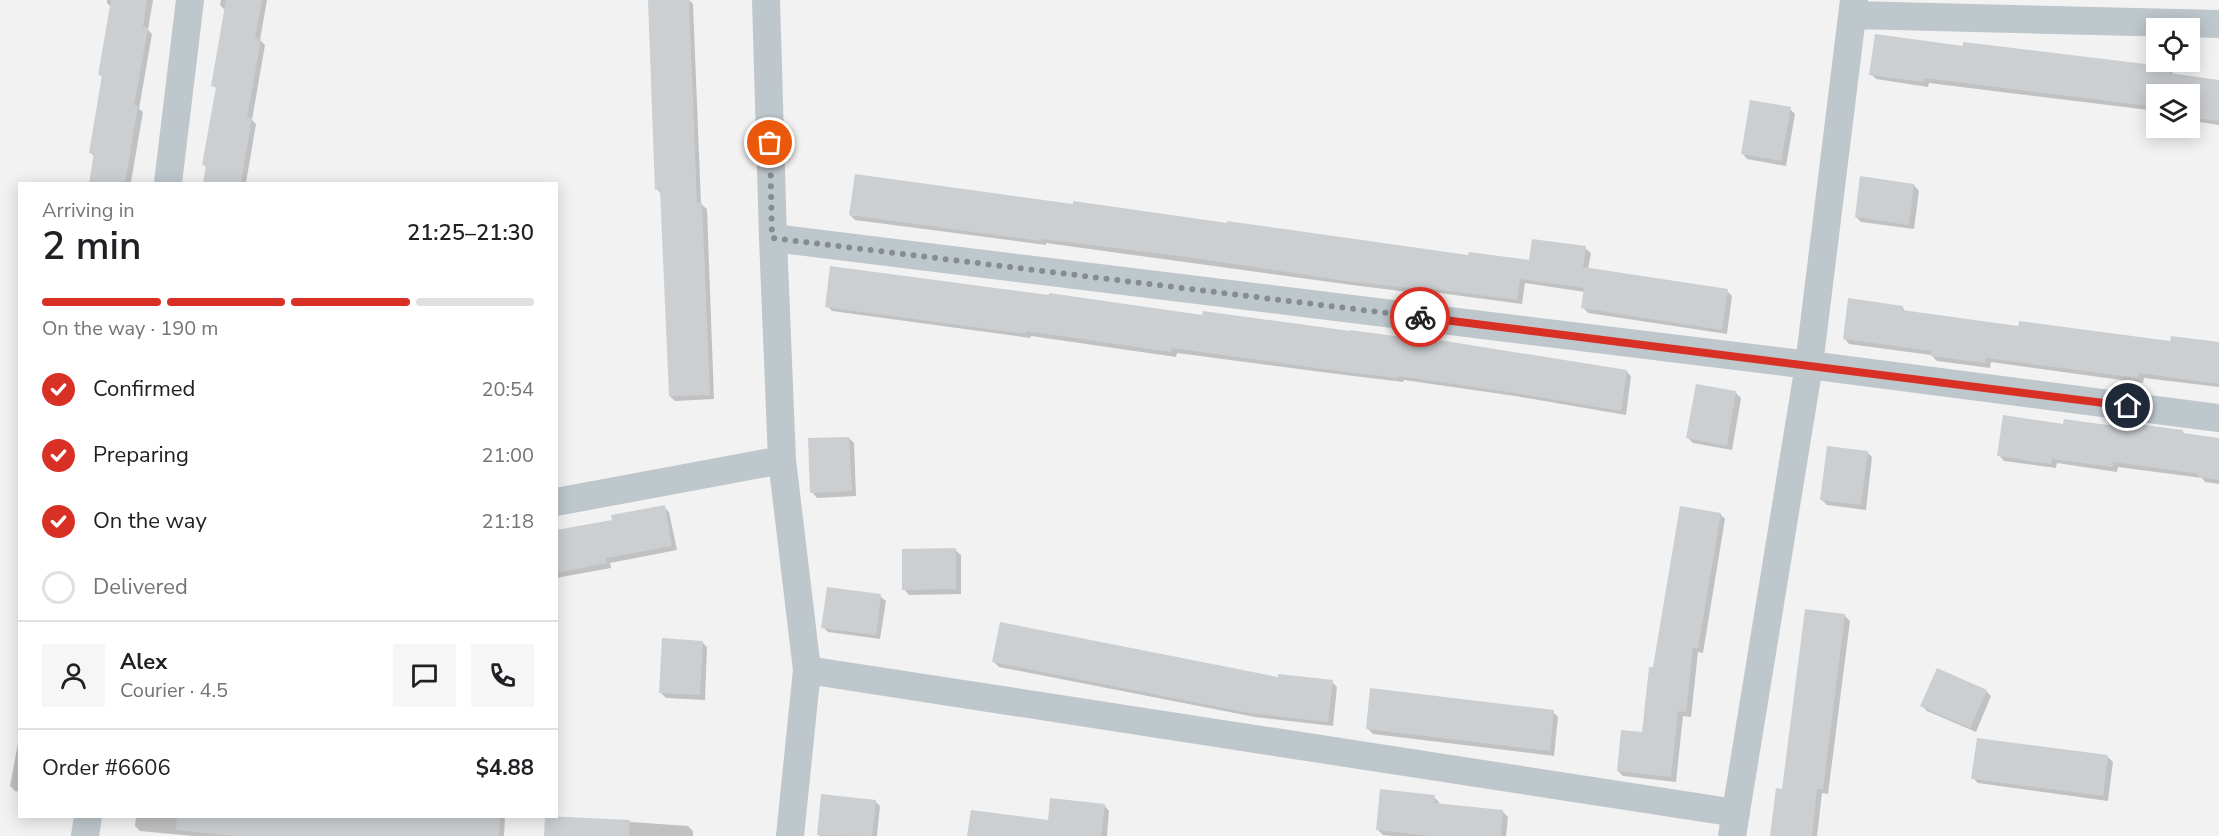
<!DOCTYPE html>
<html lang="en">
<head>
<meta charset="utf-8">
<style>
  :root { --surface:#fff; --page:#f6f6f6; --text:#202124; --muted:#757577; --line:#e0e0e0; --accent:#d93025 }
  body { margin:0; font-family:"Nunito Sans",sans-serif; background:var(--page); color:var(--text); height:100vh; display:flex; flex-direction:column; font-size:22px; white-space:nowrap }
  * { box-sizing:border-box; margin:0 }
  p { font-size:20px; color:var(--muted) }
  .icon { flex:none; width:33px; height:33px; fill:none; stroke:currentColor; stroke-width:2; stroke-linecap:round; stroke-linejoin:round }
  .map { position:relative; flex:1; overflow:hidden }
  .details { position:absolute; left:18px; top:182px; width:540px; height:636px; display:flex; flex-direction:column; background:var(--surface); border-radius:0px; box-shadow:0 3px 15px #0003 }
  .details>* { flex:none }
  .fabs { position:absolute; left:2146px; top:18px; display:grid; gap:12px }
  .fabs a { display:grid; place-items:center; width:54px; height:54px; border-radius:0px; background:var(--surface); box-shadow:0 3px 15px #0003; font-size:30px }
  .pin { position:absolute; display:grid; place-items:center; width:51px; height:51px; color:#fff; margin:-26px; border:3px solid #fff; border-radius:50%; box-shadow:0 2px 6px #0007 }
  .courier { position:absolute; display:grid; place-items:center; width:60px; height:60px; margin:-30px; border:4px solid #d93025; border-radius:50%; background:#fff; color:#222; box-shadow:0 2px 8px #0007 }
  .headline em { font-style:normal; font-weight:600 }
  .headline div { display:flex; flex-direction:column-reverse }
  .headline { display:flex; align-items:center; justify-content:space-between; height:102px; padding:0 24px }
  h1 { font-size:39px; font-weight:600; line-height:45px }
  .bar { display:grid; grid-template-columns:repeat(4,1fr); gap:9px 6px; align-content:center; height:72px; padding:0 24px }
  .bar i { height:8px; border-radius:4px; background:var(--line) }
  .bar .selected { background:var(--accent) }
  .bar p { grid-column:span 4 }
  .line { display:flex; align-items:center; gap:15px; padding:0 24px; border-top:2px solid var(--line) }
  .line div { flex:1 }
  .round { display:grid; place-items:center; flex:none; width:63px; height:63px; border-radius:0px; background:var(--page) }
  ol { padding:0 24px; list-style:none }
  li { display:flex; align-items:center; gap:18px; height:66px }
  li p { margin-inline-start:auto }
  li .icon { padding:6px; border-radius:50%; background:var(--accent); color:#fff; stroke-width:4 }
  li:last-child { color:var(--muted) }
  li i { width:33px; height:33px; border:3px solid var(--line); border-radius:50% }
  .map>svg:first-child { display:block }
  .shadow { fill:#0003 }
  .building { fill:#cccfd2 }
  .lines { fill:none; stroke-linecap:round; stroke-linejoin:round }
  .minor { stroke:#bec7cc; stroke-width:28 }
  .done { stroke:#868d91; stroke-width:6; stroke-dasharray:0 10.8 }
  .route { stroke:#d93025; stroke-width:8 }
</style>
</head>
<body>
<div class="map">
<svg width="2219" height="836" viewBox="0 0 2219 836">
  <rect width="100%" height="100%" fill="#f3f2f2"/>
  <path class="shadow" d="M107,0h46l-5,30 4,4 -13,75 4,3 -12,70 1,1h-41l4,-26 -5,-5 13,-74 -4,-4 12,-67 -4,-4z
    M221,0h46l-7,40 5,5 -13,75 4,4 -10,59h-42l3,-15 -4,-4 14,-75 -4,-4 12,-75 -5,-5z
    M667,0h22l4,4 8,200 6,5 7,190 -39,2 -5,-5 -8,-201 -5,-6z
    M1964,48l205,20 5,7 45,6v44l-19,-3 -5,-6 -5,-1v-21h-33v17l-228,-28 -1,4 -52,-8 -5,-5z
    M1790,109l5,5 -9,52 -39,-7 -5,-6z
    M1914,185l5,6 -5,38 -53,-7 -5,-5z
    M850,215l680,47 55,-14 6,5 -3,16 139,22 5,5 -5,38 -139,-21 -5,-6 2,-15 -60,-9 -3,21 -90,-12v3l-80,-10 -306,-42v2l-191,-25z
    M827,306l376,10 423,55 5,5 -5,39 -111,-19 -111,-16 -1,2 -66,-8 -160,-21 -1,4 -145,-21 -1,2 -198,-27z
    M1902,307l5,6 112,15 152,15 48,1v43l-75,-9 -1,5 -152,-21 -1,6 -53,-7 -6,-6 -82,-11 -5,-6z
    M1736,393l5,5 -9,52 -39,-7 -5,-5z
    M2064,425l119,7 3,3 33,5v44l-14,-2 -3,-4 -84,-11 -1,5 -60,-9 -1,5 -52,-7 -5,-6z
    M849,438l5,5 2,53 -39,2 -5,-6z
    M1867,452l5,5 -6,53 -39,-5 -5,-5z
    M664,507l5,5 8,38 -67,13 1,5 -55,10v-46l58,-11z
    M1720,514l5,5 -22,134 -5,-1 -7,65 -8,-1 -7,66 -53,-6 -5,-5 25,-37 11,-65z
    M955,550l6,5v39l-52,1 -5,-6z
    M880,596l6,5 -6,38 -52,-7 -5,-5z
    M1806,611l39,5 5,5 -22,173 -6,-1 -5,43h-45l11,-45z
    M702,642l5,5 -2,53 -39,-2 -5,-5z
    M994,662l338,20 5,5 -4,39 -78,-9 -256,-50z
    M1986,691l5,5 -15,36 -49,-21 -5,-5z
    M1553,712l5,5 -4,39 -181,-22 -5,-5z
    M20,733v59l-5,-1 -5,-5z
    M2108,757l5,5 -5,39 -130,-18 -5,-5z
    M1434,797l5,5v3l64,7 5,5 -2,19h-113l-10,-1 -5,-5z
    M875,801l5,5 -3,30h-57l-2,-2z
    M1104,805l5,6 -2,25h-138l80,-14z
    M136,816h369l-1,20h-311l-53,-5 -5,-5z
    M547,816l141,10 5,5v5h-147z"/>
  <path class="building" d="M111,0h36l-4,27 5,1 -14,77 4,1 -13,77h-36l5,-30h-5l13,-78h-4z
    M226,0h36l-7,38 6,1 -14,78 5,1 -11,65h-38l3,-18h-4l14,-78 -5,-1z
    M648,0h41l8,203h5l8,192 -41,1 -9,-207 -5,1z
    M1875,34l88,12v-4l207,25 -1,6 50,7v41l-26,-3 1,-6h-4v-18h-33v13l-233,-29 -1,4 -54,-7z
    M1750,100l41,7 -10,54 -40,-7z
    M855,174l218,30v-3l154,22v-2l241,34 1,-3 60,8 3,-21 54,7 -3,21 145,22 -6,41 -141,-22 3,-20 -64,-9 -3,21 -90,-12v2l-81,-9 -159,-24 -146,-18v2l-192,-26z
    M1860,176l54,8 -5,41 -54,-8z
    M830,266l219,29v-2l153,22 1,-4 147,20v-1l89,12v-2l188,30 -6,41 -112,-19 -110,-16 -1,2 -67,-8 -159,-22 -1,4 -145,-21 -1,3 -200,-27z
    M1848,298l55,8 -1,4 116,16 1,-5 151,20 1,-5 48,6v42l-80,-11 -1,5 -152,-20 -1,5 -54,-7v-5l-88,-12z
    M1696,384l40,7 -9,55 -41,-8z
    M2003,415l60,9 1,-5 65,9v-5l54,7v3l36,5v42l-21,-3 1,-3 -86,-12 -1,5 -60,-8 -1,5 -54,-8z
    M849,437l3,54 -42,2 -2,-55z
    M1827,446l41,5 -7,54 -41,-5z
    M665,505l7,41 -66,12 1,5 -51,10v-43l56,-10 -1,-5z
    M1680,506l41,7 -23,135h-5l-7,64 -8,-1 -7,66 -54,-6 4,-41 21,2 7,-65h4z
    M956,548v41l-54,1v-41z
    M827,587l54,7 -5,41 -55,-7z
    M1805,609l40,5 -22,175h-6l-5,47h-42l6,-48 6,1z
    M1000,622l278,55v-3l55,6 -5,42 -79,-9 -257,-51z
    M662,638l41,3 -3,54 -41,-2z
    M1937,668l50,22 -17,38 -50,-22z
    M1370,688l184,22 -4,41 -184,-22z
    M1977,738l131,17 -5,41 -132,-17z
    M1380,789l55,6 -1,8 69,7 -2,26h-71l-54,-6z
    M821,794l55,6 -4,36 -55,-1z
    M1050,798l55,6 -4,32h-134l4,-26 77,10z
    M177,816h323l-1,20h-263l-60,-6z
    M545,816l85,4 -1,16h-85z"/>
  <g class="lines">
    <path class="minor" d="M766,0l7,238 9,222 25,210 -17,166
      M1853,15l366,9
      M168,183l22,-183
      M773,238l1036,127 410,53
      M556,502l226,-42
      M807,670l929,143
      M85,836l3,-20
      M1732,836l77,-471 45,-365"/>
  </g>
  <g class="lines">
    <path class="done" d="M770,143l2,95 648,79"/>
    <path class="route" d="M1420,317l708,89"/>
  </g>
</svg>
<div class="fabs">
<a><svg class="icon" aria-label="locate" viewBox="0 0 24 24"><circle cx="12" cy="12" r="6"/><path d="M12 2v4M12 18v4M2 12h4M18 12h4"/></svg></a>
<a><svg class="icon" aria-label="layers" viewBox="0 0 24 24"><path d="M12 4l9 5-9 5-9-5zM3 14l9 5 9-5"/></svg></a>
</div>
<div class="pin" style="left:770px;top:143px;background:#ea580c"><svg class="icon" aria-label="bag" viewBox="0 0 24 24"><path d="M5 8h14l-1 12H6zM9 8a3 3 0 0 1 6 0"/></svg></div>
<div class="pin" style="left:2128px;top:406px;background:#1f2937"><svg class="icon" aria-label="home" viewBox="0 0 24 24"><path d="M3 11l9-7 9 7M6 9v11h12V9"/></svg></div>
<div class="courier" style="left:1420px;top:317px"><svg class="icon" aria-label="bike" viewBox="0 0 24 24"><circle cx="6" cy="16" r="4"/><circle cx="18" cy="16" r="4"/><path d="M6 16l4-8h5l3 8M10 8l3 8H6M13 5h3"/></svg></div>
<section class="details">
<div class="headline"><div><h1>2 min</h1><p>Arriving in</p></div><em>21:25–21:30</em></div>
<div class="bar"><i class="selected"></i><i class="selected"></i><i class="selected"></i><i></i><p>On the way · 190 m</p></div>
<ol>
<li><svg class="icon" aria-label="check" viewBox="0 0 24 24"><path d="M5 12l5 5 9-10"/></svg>Confirmed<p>20:54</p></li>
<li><svg class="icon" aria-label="check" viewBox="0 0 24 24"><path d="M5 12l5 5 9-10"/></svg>Preparing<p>21:00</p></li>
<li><svg class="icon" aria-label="check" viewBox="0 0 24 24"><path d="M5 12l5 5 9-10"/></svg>On the way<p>21:18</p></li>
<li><i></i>Delivered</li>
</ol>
<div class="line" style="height:108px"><a class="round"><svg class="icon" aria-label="person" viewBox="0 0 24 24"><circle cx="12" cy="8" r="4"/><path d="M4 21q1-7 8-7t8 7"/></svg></a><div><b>Alex</b><p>Courier · 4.5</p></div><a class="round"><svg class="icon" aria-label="chat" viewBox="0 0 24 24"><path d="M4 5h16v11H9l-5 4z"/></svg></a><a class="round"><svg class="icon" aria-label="phone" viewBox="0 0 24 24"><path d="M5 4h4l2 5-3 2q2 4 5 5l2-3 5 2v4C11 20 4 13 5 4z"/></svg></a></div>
<div class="line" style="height:78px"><div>Order #6606</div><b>$4.88</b></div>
</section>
</div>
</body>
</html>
